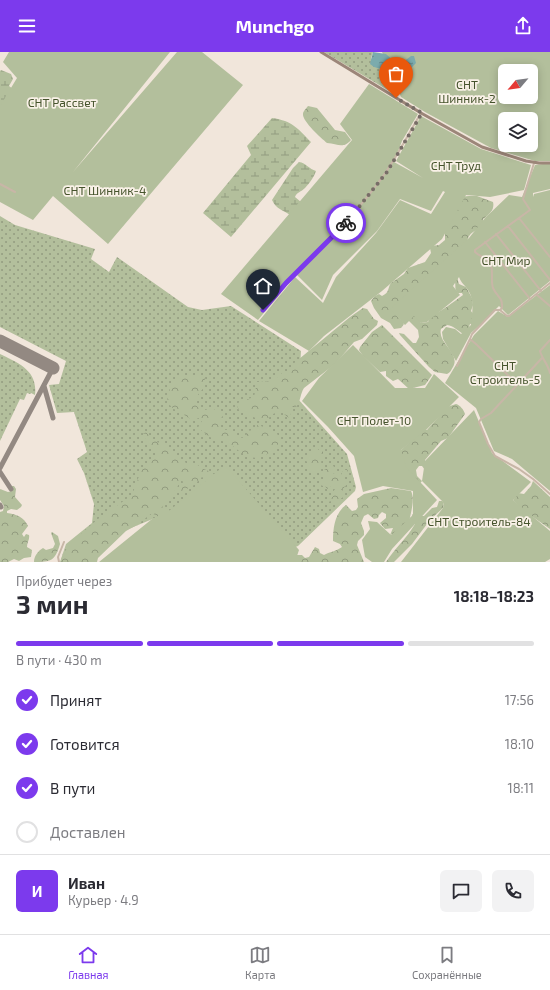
<!DOCTYPE html>
<html lang="ru">
<head>
<meta charset="utf-8">
<style>
  :root { --surface:#fff; --page:#f2f2f3; --text:#2b2b33; --muted:#7c7c81; --line:#e1e1e2; --accent:#7c3aed }
  body { margin:0; font-family:"Exo 2",sans-serif; background:var(--page); color:var(--text); height:100vh; display:flex; flex-direction:column; font-size:15px; white-space:nowrap }
  * { box-sizing:border-box; margin:0 }
  p { font-size:13px; color:var(--muted) }
  .icon { flex:none; width:22px; height:22px; fill:none; stroke:currentColor; stroke-width:2; stroke-linecap:round; stroke-linejoin:round }
  .map { position:relative; height:510px; overflow:hidden }
  .panel { display:flex; flex-direction:column; background:var(--surface); flex:1 }
  .panel>* { flex:none }
  .needle { width:26px; rotate:241deg }
  .fabs { position:absolute; left:498px; top:12px; display:grid; gap:8px }
  .fabs a { display:grid; place-items:center; width:40px; height:40px; border-radius:6px; background:var(--surface); box-shadow:0 2px 10px #0003; font-size:20px }
  .pin { position:absolute; display:grid; place-items:center; width:34px; height:34px; color:#fff; margin:-41px -17px; border-radius:50% 50% 50% 0; rotate:-45deg; box-shadow:0 0 4px #0007 }
  .pin .icon { rotate:45deg }
  .courier { position:absolute; display:grid; place-items:center; width:40px; height:40px; margin:-20px; border:3px solid #7c3aed; border-radius:50%; background:#fff; color:#222; box-shadow:0 1px 5px #0007 }
  .overview em { font-style:normal; font-weight:700 }
  .overview div { display:flex; flex-direction:column-reverse }
  .overview { display:flex; align-items:center; justify-content:space-between; height:68px; padding:0 16px }
  h1 { font-size:26px; font-weight:700; line-height:30px }
  .bar { display:grid; grid-template-columns:repeat(4,1fr); gap:6px 4px; align-content:center; height:48px; padding:0 16px }
  .bar i { height:5px; border-radius:3px; background:var(--line) }
  .bar .current { background:var(--accent) }
  .bar p { grid-column:span 4 }
  .line { display:flex; align-items:center; gap:10px; padding:0 16px; border-top:1px solid var(--line) }
  .line div { flex:1 }
  .round { display:grid; place-items:center; flex:none; width:42px; height:42px; border-radius:6px; background:var(--page) }
  ol { padding:0 16px; list-style:none }
  li { display:flex; align-items:center; gap:12px; height:44px }
  li p { margin-inline-start:auto }
  li .icon { padding:4px; border-radius:50%; background:var(--accent); color:#fff; stroke-width:4 }
  li:last-child { color:var(--muted) }
  li i { width:22px; height:22px; border:2px solid var(--line); border-radius:50% }
  header { display:flex; justify-content:space-between; align-items:center; height:52px; padding:0 16px; background:var(--accent); color:#fff; font-size:18px; font-weight:700 }
  .menu { display:flex; justify-content:space-around; align-items:center; height:56px; border-top:1px solid var(--line); background:var(--surface); font-size:11px; color:var(--muted) }
  .menu a { display:grid; justify-items:center; gap:2px }
  .menu .current { color:var(--accent) }
  .map>svg:first-child { display:block }
  .grass { fill:url(#grass-dots) }
  .forest { fill:url(#forest-crowns) }
  .wetland { fill:url(#wetland-marsh) }
  .garden { fill:#b3bf9c; fill-rule:evenodd }
  .water { fill:url(#water-ripples) }
  .lines { fill:none; stroke-linecap:round; stroke-linejoin:round }
  .taxiway { stroke:#938982; stroke-width:5 }
  .runway { stroke:#938982; stroke-width:13 }
  .street { stroke:#c8b6a7; stroke-width:2 }
  .secondary { stroke:#9c8679; stroke-width:3 }
  .done { stroke:#776d67; stroke-width:4; stroke-dasharray:0 7.2 }
  .route { stroke:#7c3aed; stroke-width:5 }
  .labels { text-anchor:middle; stroke-width:3.5; stroke-linejoin:round; paint-order:stroke }
  .park-label { font-size:12px; fill:#45532c; stroke:#f9f1e7 }
</style>
</head>
<body>
<header><svg class="icon" aria-label="menu" viewBox="0 0 24 24"><path d="M4 6h16M4 12h16M4 18h16"/></svg>Munchgo<svg class="icon" aria-label="share" viewBox="0 0 24 24"><path d="M12 15V3M7 8l5-5 5 5M5 13v7h14v-7"/></svg></header>
<div class="map">
<svg width="550" height="510" viewBox="0 0 550 510">
  <defs>
    <pattern id="grass-dots" width="8" height="8" patternUnits="userSpaceOnUse"><rect width="8" height="8" fill="#b3bf9c"/><path d="M2 2h.1M6 6h.1" fill="none" stroke="#929b7f" stroke-width="1.8" stroke-linecap="round"/></pattern>
    <pattern id="forest-crowns" width="20" height="18" patternUnits="userSpaceOnUse"><rect width="20" height="18" fill="#b3bf9c"/><path d="M2 6a3 3 0 1 1 6 0M12 15a3 3 0 1 1 6 0" fill="none" stroke="#929b7f"/></pattern>
    <pattern id="wetland-marsh" width="20" height="14" patternUnits="userSpaceOnUse"><rect width="20" height="14" fill="#b3bf9c"/><path d="M1 5h8M5 5V1M11 12h8M15 12V8" fill="none" stroke="#929b7f"/></pattern>
    <pattern id="water-ripples" width="26" height="14" patternUnits="userSpaceOnUse"><rect width="26" height="14" fill="#7babad"/><path d="M2 4q2-2 4 0t4 0M15 11q2-2 4 0t4 0" fill="none" stroke="#668b8d"/></pattern>
  </defs>
  <rect width="100%" height="100%" fill="#f1e6db"/>
  <path class="grass" d="M324,0h49l-2,6 8,10 6,2 2,4 2,-4 1,-7 12,30h-5l-1,2z
    M0,164l15,9 80,24 -4,10 18,13 8,-15 71,50 14,3 29,-4 70,45 -3,48 49,55 9,33 -1,4 -57,55 -10,4 -111,-41 -51,21 -20,16 -14,16h-32l6,-18 26,-21 2,-19 -10,-31 -7,-14 10,-7 -13,-40 -17,1 -8,-28 10,-1 7,-23 -66,-34z
    M0,302c18,9 38,16 35,41l-4,-2 -1,1 -3,-1 -3,7 -4,-1 -20,42z"/>
  <path class="forest" d="M308,54l9,2 18,22 10,2 6,8c-8,9 -13,4 -24,3 -6,-5 -25,-22 -24,-29 0,-3 3,-5 5,-8z
    M469,144h8l16,6c2,7 -4,13 -10,17l1,6c-16,11 -16,7 -18,27l1,2 19,6 4,5 2,22 -5,4 -3,-8 -6,-6 -5,2 -6,-8 -4,-3c-7,4 -6,10 -4,16l7,3 6,11 1,7 -2,6 3,4 3,8 -7,1 -3,8 -4,2c-6,-4 -9,-8 -16,-9l-6,4c-4,14 20,24 12,38 -2,3 -2,5 -6,7l-12,-2 -6,-5 -29,-32 -1,-2 5,1 9,9h3l3,-6 -1,-7 -11,-11 3,-10 4,-3 7,2 2,7 -5,2 3,6 7,-1 3,-6c11,-5 21,-13 32,-21l-1,-2h-4c-4,-4 -2,-6 -3,-11 -8,-7 -18,-7 -28,-5l1,1 -1,4 -16,11 -12,11 -4,5c-1,7 7,10 9,15l-3,4 -7,1 -4,-6 -9,-5 -7,-10 -3,-7 4,-5 4,-2 3,2c8,-4 5,-7 9,-13l13,-9 4,-6 17,-6 6,-9 -1,-5 1,-2 8,-1 6,-5v-10l-5,-14 7,-17c4,-2 15,-2 22,-3z
    M363,256l4,1 7,10 4,2 -1,4 -15,14 -8,3 -19,22 -31,24c-4,6 -3,13 -8,19h-4l-2,3 1,4 -2,4 -9,-7 -7,3 -9,8 -25,-12 -2,-4 2,-4 15,-5 3,-15 16,-1 9,-8 7,-3 4,-6 57,-47z
    M382,273l50,50 -7,10 -16,4 -11,-10 -5,2 -7,-5v-5l-6,1 -17,-16 -4,-6 1,-3 12,-15z
    M198,322l7,4v8l-8,10 -1,9 5,6c12,-3 16,-4 23,8l-4,7 2,4c4,0 7,-1 10,1 9,5 9,13 18,-1l3,3 3,-1 -1,-4 1,-3c8,1 22,7 25,14 -5,13 -23,24 -35,16 -7,-3 -12,-9 -18,-12 -3,-2 -6,-2 -9,-2 -8,-2 -15,-8 -21,-14l4,-6 -3,-3 -8,2c-7,-7 -21,-10 -24,-20l3,-8 -1,-8 14,-8h8z
    M456,352c4,1 8,6 9,10l-17,24 -7,3 -16,19 3,14 -6,-8h-3l-3,4 1,6 5,5 -5,6 -25,-17 9,-20 23,-21 3,1 20,-23z
    M146,380l5,6 20,12 15,13h8l28,16 -13,3 -7,-5 -8,8 -11,6 -3,-2 3,-7 -2,-3 -5,11 -3,2 -2,7 -7,2 -2,4 2,8 -2,3 -4,1 -6,-4 -15,12 -11,6 -28,27 -1,4h-35l-1,-3 8,-15 29,-25 34,-24 10,-27 10,-7 4,-7c-3,-7 -11,-13 -13,-20z
    M316,396l3,2 3,-2 2,7 -3,7 1,3 -7,6 2,3 -4,2 -7,-16v-2z
    M330,414h3l4,3 -6,5 8,-2 2,3 2,-4 4,-2 1,2 -7,6 1,2h3l2,5 -4,5 -2,-1 -1,1 5,3v4l-5,3 -1,4 -6,2 -1,-4 -5,1 1,-5h5v-5l2,-3 -3,-3 -5,3 -2,-3h-2l-5,-2 7,-6 -2,-3 1,-5z
    M533,429l17,16v32l-27,-19 -10,-10 5,-7 6,1 7,-8z
    M12,434h2l2,3 -1,8 7,8 -1,2 -4,3 -6,-1 -4,2v2c9,1 17,4 21,13l-6,8 2,3 2,-3 3,1c1,4 -2,7 -2,12l5,3 -1,7 -7,1 -5,3 -5,-2 -6,3h-8v-50l3,-1 1,-5 -4,-6v-11l8,3 4,-1z
    M391,436l20,3c5,10 -2,26 -3,37l-18,7 3,-7 -8,1 -5,-6 6,-5v-4l-4,-2 -3,3 -1,3 -4,1 -6,-5 -4,2 -3,7 3,8v4l-6,6 -1,4 7,17h-75l5,-7h8l3,3 4,-1 6,-10 4,2 1,4 4,2c5,-3 13,-4 18,-8l-2,-3 -7,-3c0,-14 2,-28 13,-36l6,6 4,-1 2,-3 -1,-8 7,-5z
    M439,449h3l2,1 -1,6 -13,12 -18,24 -18,18h-8c9,-14 21,-24 29,-38l-3,-10 3,2h9l8,-8 5,-1z
    M52,480l6,4 2,8c-5,17 -9,18 -26,18 0,-6 4,-11 9,-14l3,2 7,-2 2,-4 -4,-11z"/>
  <path class="wetland" d="M1,18l10,4 2,5 -4,7 4,3 -13,25v-43z
    M272,66c21,3 25,10 39,24l-80,95 -28,-24 48,-58 -4,-9z
    M299,110c7,1 10,7 17,9 -2,6 -7,13 -11,17 -4,4 -8,4 -10,9l6,5 -11,13c-7,-5 -14,-6 -18,-15l21,-32z"/>
  <path class="garden" d="M9,0h161l-97,120 104,-120h25l41,33 -135,159 -55,-48 -20,24 -33,-18v-96l17,-28 -14,-16z
    M382,0h168v109h-15l-44,-13 -66,-36 -24,-15zM505,19h26v26h-26zM505,67h26v26h-26z
    M369,32l49,30 -16,27 -8,21 29,16 -27,-17 25,-45 60,33 50,16 -7,25 -34,7 -24,-2 -24,44 -60,52 -58,45 -15,15 -50,-30 36,-44 28,26 13,-26 40,-44 24,-33 31,14 14,-22 -2,-1 -12,20 -31,-12 -23,32 -44,44 -11,25 -26,-26 -38,46 -37,-26 131,-154 -12,-16z
    M550,111v26l-17,4v4l1,-3 16,-4v91l-42,34 -9,-9 -19,19 -9,8 -15,28 -13,-22 -1,-7 4,-5 9,2 6,5 10,-9c1,-12 4,-25 -3,-35 -3,-5 -7,-7 -9,-13l-6,9 7,9 -33,27 -6,1 -7,-7 -9,9 -15,-16 79,-71 16,-20 24,-23 13,2 13,-32z
    M550,233v206l-38,-32 -18,-8 -18,-43 -31,-25 29,-48 24,-24 10,6z
    M353,293l42,43h30l9,-14 25,23 -32,32 -26,21 5,17 31,33 -45,49 -8,13h-12l-7,-5 -3,-17 8,-11 -2,-8 9,1 14,13 22,-20v-24l-30,-5 -20,6 -9,-36 -26,-29 -26,-26 17,-23z
    M474,358l18,43 39,29 -18,18 37,31v28l-5,3h-144l42,-54 1,-5 -22,-22 3,-20z
    M225,413l74,85 -4,12h-196l53,-43 18,-9z"/>
  <path class="water" d="M373,0l13,2 9,8 -5,1 -1,7 -2,2 1,6 -3,-8 -11,-3 -4,-3z
    M411,4h3l2,7 -7,7 -3,6 -2,1 -5,-6 -1,-5z"/>
  <g class="lines">
    <path class="taxiway" d="M44,334l9,32
      M0,416l53,-100
      M0,420l11,17
      M0,453l1,2"/>
    <path class="runway" d="M0,289l53,27"/>
    <path class="street" d="M0,132l15,8
      M519,166l31,39
      M508,174l42,54
      M496,182l45,57
      M485,190l45,57
      M537,243l13,11
      M263,258c37,-44 81,-81 115,-127 17,-22 29,-47 43,-70
      M500,258l2,-2c1,-11 -5,-11 -9,-20 -3,-8 2,-20 -5,-27 -3,-4 -9,-5 -13,-9v-2l55,-40 -7,-11 11,-36
      M550,288l-10,11c2,8 8,13 10,22
      M542,306l-51,55 -10,6 -2,3 9,22 7,12 24,13 14,10 17,15
      M457,314l13,-27
      M517,332l-40,-39 -7,-6 2,-5 23,-24h5l7,6h2l41,-33
      M59,510l-1,-5 6,-15"/>
    <path class="secondary" d="M321,0l100,61 61,34 44,14 13,2h11"/>
  </g>
  <g class="lines">
    <path class="done" d="M346,171l41,-51 35,-59 -26,-15"/>
    <path class="route" d="M263,258l23,-27 60,-60"/>
  </g>
  <g class="labels">
    <g class="park-label">
      <text x="467" y="37">СНТ<tspan x="467" dy="14">Шинник-2</tspan></text>
      <text x="62" y="55">СНТ Рассвет</text>
      <text x="456" y="118">СНТ Труд</text>
      <text x="105" y="143">СНТ Шинник-4</text>
      <text x="506" y="213">СНТ Мир</text>
      <text x="505" y="318">СНТ<tspan x="505" dy="14">Строитель-5</tspan></text>
      <text x="374" y="373">СНТ Полет-10</text>
      <text x="479" y="474">СНТ Строитель-84</text>
    </g>
  </g>
</svg>
<div class="fabs">
<a><svg class="needle" viewBox="-14 -14 28 28"><path d="M0-13l5 13h-10z" fill="#e53935"/><path d="M0 13l5-13h-10z" fill="#7c7c81"/></svg></a>
<a><svg class="icon" aria-label="layers" viewBox="0 0 24 24"><path d="M12 4l9 5-9 5-9-5zM3 14l9 5 9-5"/></svg></a>
</div>
<div class="pin" style="left:396px;top:46px;background:#ea580c"><svg class="icon" aria-label="bag" viewBox="0 0 24 24"><path d="M5 8h14l-1 12H6zM9 8a3 3 0 0 1 6 0"/></svg></div>
<div class="pin" style="left:263px;top:258px;background:#1f2937"><svg class="icon" aria-label="home" viewBox="0 0 24 24"><path d="M3 11l9-7 9 7M6 9v11h12V9"/></svg></div>
<div class="courier" style="left:346px;top:171px"><svg class="icon" aria-label="bike" viewBox="0 0 24 24"><circle cx="6" cy="16" r="4"/><circle cx="18" cy="16" r="4"/><path d="M6 16l4-8h5l3 8M10 8l3 8H6M13 5h3"/></svg></div>
</div>
<section class="panel">
<div class="overview"><div><h1>3 мин</h1><p>Прибудет через</p></div><em>18:18–18:23</em></div>
<div class="bar"><i class="current"></i><i class="current"></i><i class="current"></i><i></i><p>В пути · 430 m</p></div>
<ol>
<li><svg class="icon" aria-label="check" viewBox="0 0 24 24"><path d="M5 12l5 5 9-10"/></svg>Принят<p>17:56</p></li>
<li><svg class="icon" aria-label="check" viewBox="0 0 24 24"><path d="M5 12l5 5 9-10"/></svg>Готовится<p>18:10</p></li>
<li><svg class="icon" aria-label="check" viewBox="0 0 24 24"><path d="M5 12l5 5 9-10"/></svg>В пути<p>18:11</p></li>
<li><i></i>Доставлен</li>
</ol>
<div class="line" style="height:72px"><b class="round" style="background:var(--accent);color:#fff">И</b><div><b>Иван</b><p>Курьер · 4.9</p></div><a class="round"><svg class="icon" aria-label="chat" viewBox="0 0 24 24"><path d="M4 5h16v11H9l-5 4z"/></svg></a><a class="round"><svg class="icon" aria-label="phone" viewBox="0 0 24 24"><path d="M5 4h4l2 5-3 2q2 4 5 5l2-3 5 2v4C11 20 4 13 5 4z"/></svg></a></div>
</section>
<nav class="menu">
<a class="current"><svg class="icon" aria-label="home" viewBox="0 0 24 24"><path d="M3 11l9-7 9 7M6 9v11h12V9"/></svg>Главная</a>
<a><svg class="icon" aria-label="map" viewBox="0 0 24 24"><path d="M3 6l6-2 6 2 6-2v14l-6 2-6-2-6 2zM9 4v14M15 6v14"/></svg>Карта</a>
<a><svg class="icon" aria-label="saved" viewBox="0 0 24 24"><path d="M7 4h10v16l-5-4-5 4z"/></svg>Сохранённые</a>
</nav>
</body>
</html>
